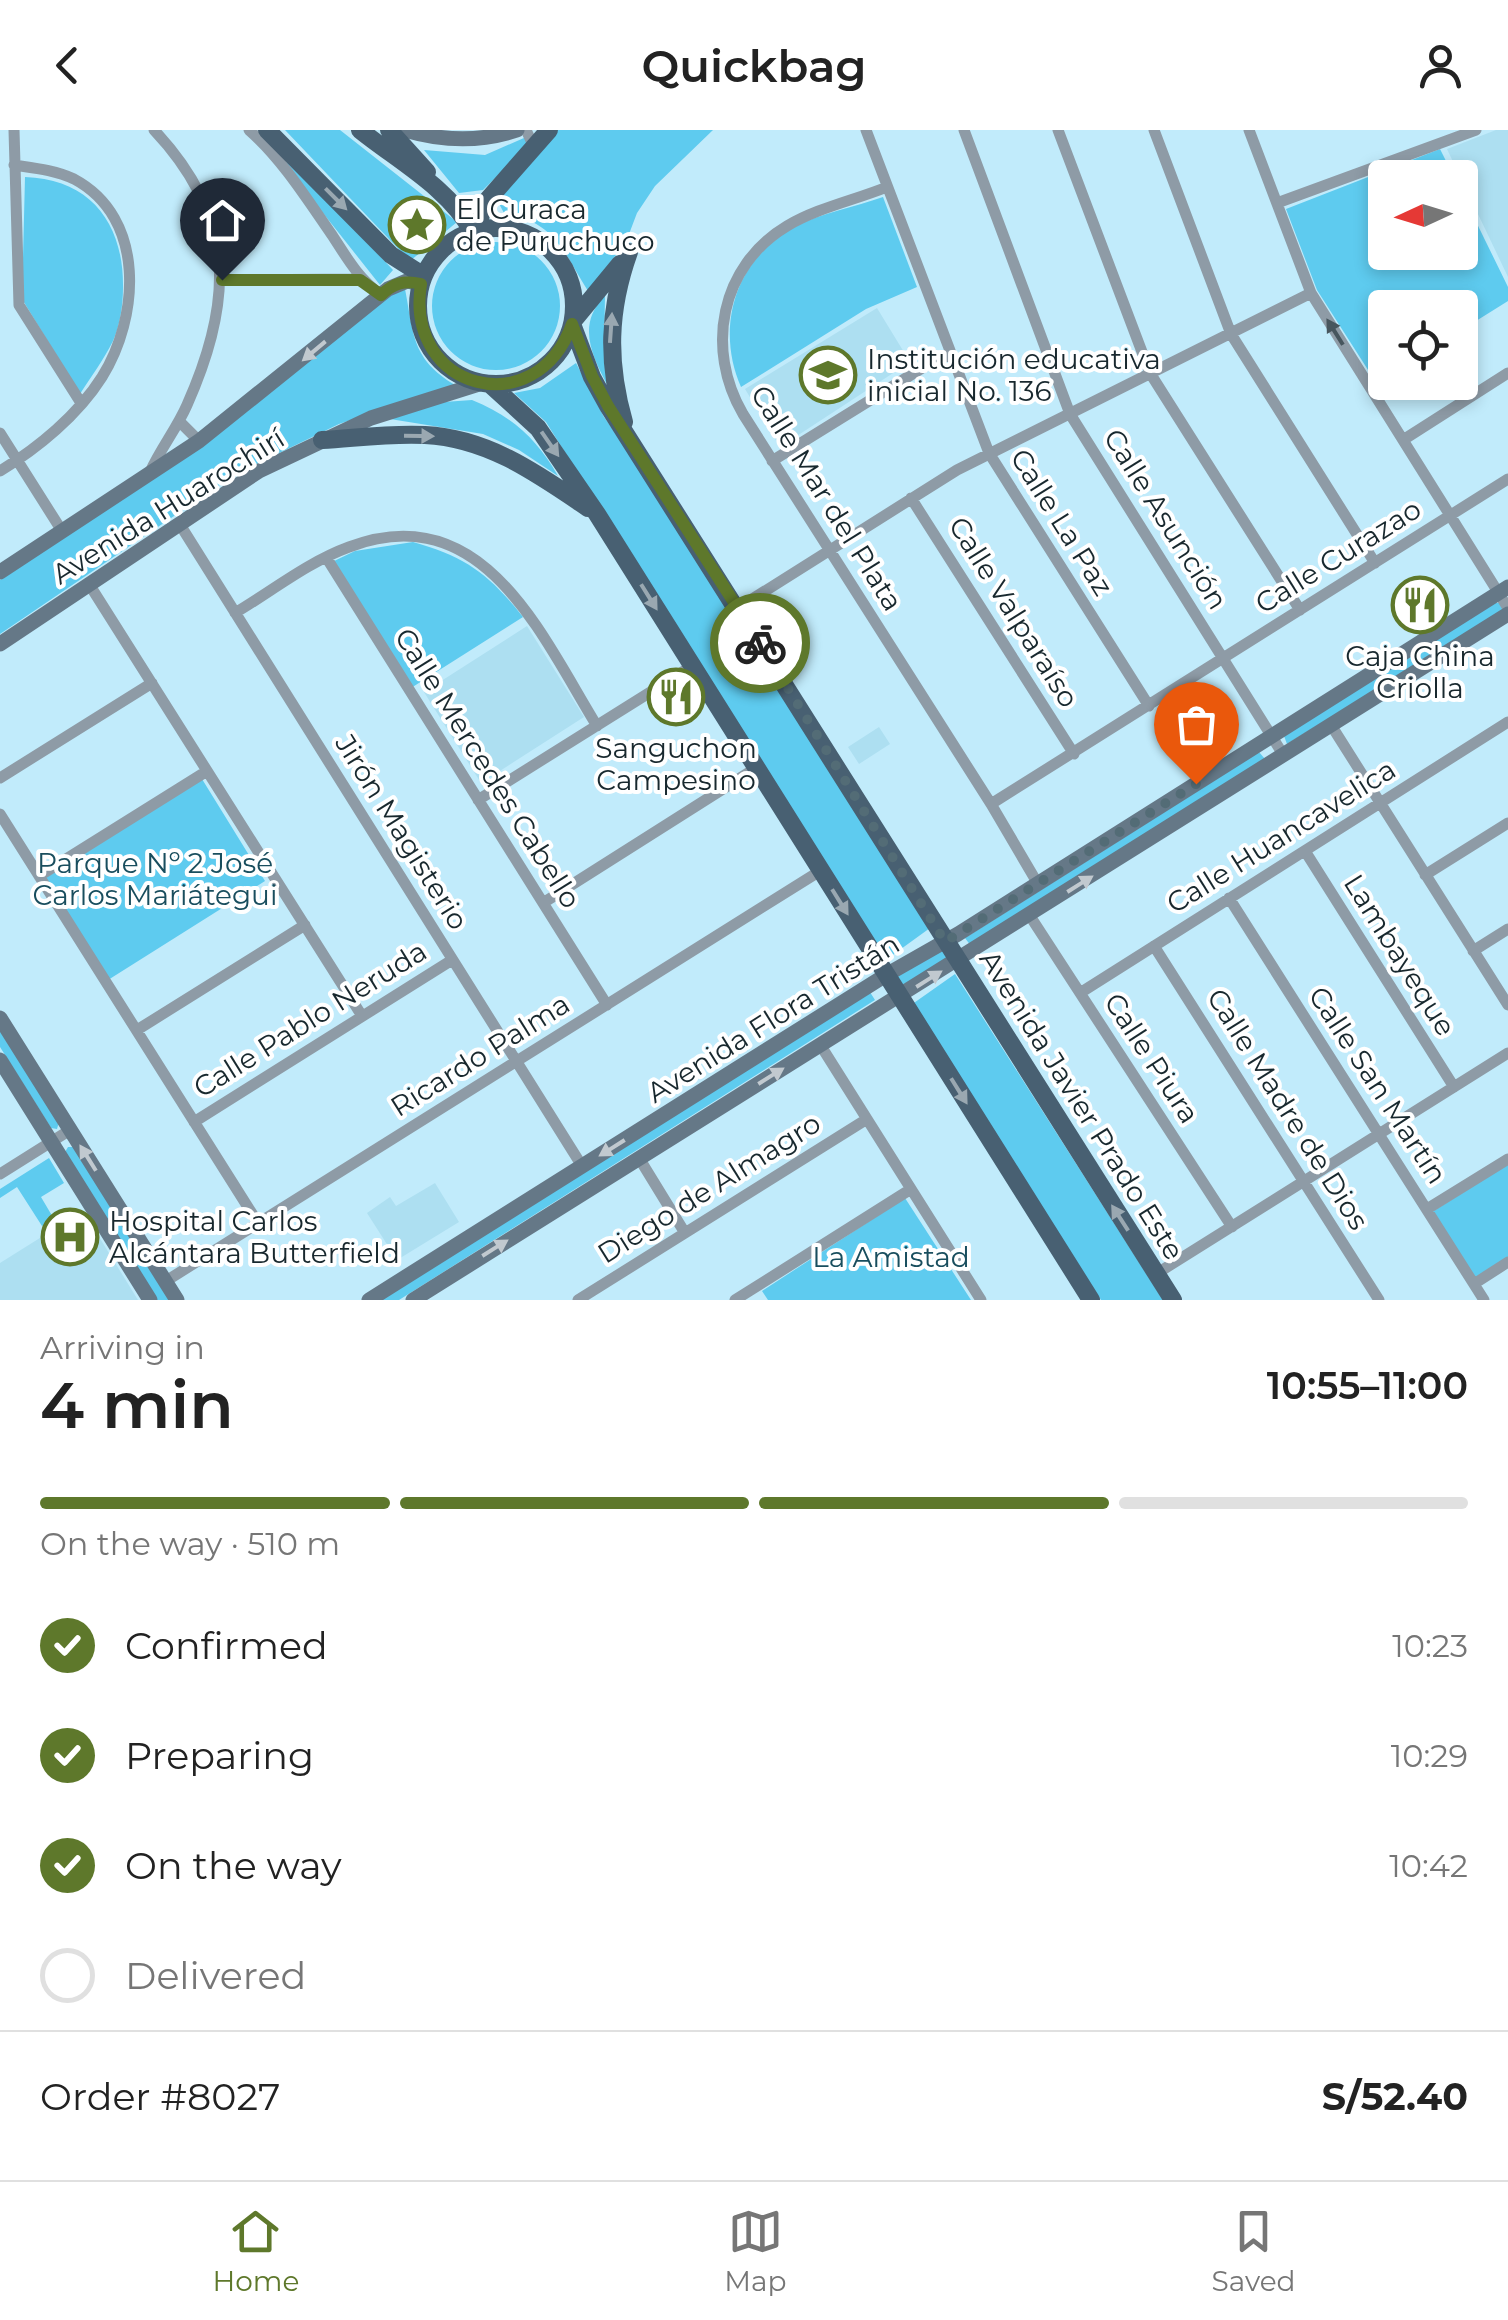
<!DOCTYPE html>
<html lang="en">
<head>
<meta charset="utf-8">
<style>
  :root { --surface:#fff; --page:#f2f2f2; --text:#222; --muted:#767676; --line:#e0e0e0; --accent:#5e782b }
  body { margin:0; font-family:Montserrat,sans-serif; background:var(--page); color:var(--text); height:100vh; display:flex; flex-direction:column; font-size:38px; white-space:nowrap }
  * { box-sizing:border-box; margin:0 }
  p { font-size:32px; color:var(--muted) }
  .icon { flex:none; width:55px; height:55px; fill:none; stroke:currentColor; stroke-width:2; stroke-linecap:round; stroke-linejoin:round }
  .map { position:relative; height:1170px; overflow:hidden }
  .panel { display:flex; flex-direction:column; background:var(--surface); flex:1 }
  .panel>* { flex:none }
  .needle { width:65px; rotate:266deg }
  .tools { position:absolute; left:1368px; top:30px; display:grid; gap:20px }
  .tools a { display:grid; place-items:center; width:110px; height:110px; border-radius:10px; background:var(--surface); box-shadow:0 5px 15px #0003; font-size:50px }
  .pin { position:absolute; display:grid; place-items:center; width:85px; height:85px; color:#fff; margin:-102px -42px; border-radius:50% 50% 50% 0; rotate:-45deg; box-shadow:0 0 10px #0007 }
  .pin .icon { rotate:45deg }
  .courier { position:absolute; display:grid; place-items:center; width:100px; height:100px; margin:-50px; border:8px solid #5e782b; border-radius:50%; background:#fff; color:#222; box-shadow:0 2px 12px #0007 }
  .summary em { font-style:normal; font-weight:600 }
  .summary div { display:flex; flex-direction:column-reverse }
  .summary { display:flex; align-items:center; justify-content:space-between; height:170px; padding:0 40px }
  h1 { font-size:65px; font-weight:600; line-height:75px }
  .bar { display:grid; grid-template-columns:repeat(4,1fr); gap:15px 10px; align-content:center; height:120px; padding:0 40px }
  .bar i { height:12px; border-radius:8px; background:var(--line) }
  .bar .current { background:var(--accent) }
  .bar p { grid-column:span 4 }
  .line { display:flex; align-items:center; gap:25px; padding:0 40px; border-top:2px solid var(--line) }
  .line div { flex:1 }
  ol { padding:0 40px; list-style:none }
  li { display:flex; align-items:center; gap:30px; height:110px }
  li p { margin-inline-start:auto }
  li .icon { padding:10px; border-radius:50%; background:var(--accent); color:#fff; stroke-width:4 }
  li:last-child { color:var(--muted) }
  li i { width:55px; height:55px; border:5px solid var(--line); border-radius:50% }
  header { display:flex; justify-content:space-between; align-items:center; height:130px; padding:0 40px; background:var(--surface); font-size:45px; font-weight:600 }
  .tab-bar { display:flex; justify-content:space-around; align-items:center; height:140px; border-top:2px solid var(--line); background:var(--surface); font-size:28px; color:var(--muted) }
  .tab-bar a { display:grid; justify-items:center; gap:5px }
  .tab-bar .current { color:var(--accent) }
  .map>svg:first-child { display:block }
  .built { fill:#addff1 }
  .green { fill:#5ecbef }
  .lines { fill:none; stroke-linecap:round; stroke-linejoin:round }
  .street { stroke:#8e9ba6; stroke-width:11 }
  .secondary { stroke:#657887; stroke-width:15 }
  .primary { stroke:#486072; stroke-width:18 }
  .oneway { fill:#9aa8b1 }
  .oneway2 { fill:#47565e }
  .oneway3 { fill:#c1c9cf }
  .done { stroke:#536c76; stroke-width:10; stroke-dasharray:0 18 }
  .route { stroke:#5e782b; stroke-width:12 }
  .labels { text-anchor:middle; stroke-width:8; stroke-linejoin:round; paint-order:stroke }
  .poi-label { font-size:28px; fill:#18282e; stroke:#fff; text-anchor:start }
  .street-label { font-size:28px; fill:#18282e; stroke:#fff }
  .park-label { font-size:28px; fill:#194e5e; stroke:#fff }
</style>
</head>
<body>
<header><svg class="icon" aria-label="back" viewBox="0 0 24 24"><path d="M15 5l-7 7 7 7"/></svg>Quickbag<svg class="icon" aria-label="person" viewBox="0 0 24 24"><circle cx="12" cy="8" r="4"/><path d="M4 21q1-7 8-7t8 7"/></svg></header>
<div class="map">
<svg width="1508" height="1170" viewBox="0 0 1508 1170">
  <rect width="100%" height="100%" fill="#c1ebfb"/>
  <path class="built" d="M1496,0h12v147l-61,-128z
    M877,178l33,54 -130,85 -35,-58z
    M527,496l57,91 -103,66 -57,-91z
    M879,597l11,17 -31,20 -11,-17z
    M435,1053l24,39 -62,38 -30,-47 23,-16 6,9z
    M83,1081l55,89h-138v-37z"/>
  <path class="green" d="M285,0h55l117,92 -47,39z
    M556,0h157l-58,56 -18,27 -11,29 -38,49c-25,-40 -33,-69 -84,-78l-8,-15z
    M533,4v7l-50,49 -24,3 -35,-43 61,5z
    M1440,19l14,28 -69,1v74h75v-63l48,98v14l-48,30v-23h-75v71l-8,5 -60,-94 -31,-81z
    M290,30l103,110 -13,15 -95,-120z
    M25,47c66,2 99,47 98,111 0,17 -3,38 -10,53 -9,18 -22,36 -33,53l-58,-95z
    M883,67l34,90 -51,22 -125,78c-26,-59 -6,-128 53,-160 27,-14 61,-20 89,-30z
    M432 176a64 64 0 1 1 128 0a64 64 0 1 1-128 0Z
    M405,159c9,47 7,70 50,96l-116,39 -103,50 -236,160v-54l258,-179 132,-106z
    M605,166l-1,55 5,37c-17,-31 -33,-64 -4,-92z
    M576,233l28,54 37,52 289,459 -47,34 -337,-540 -32,-29 26,-5z
    M472,270c40,16 65,39 86,76l-39,-26 -36,-16 -93,-15 54,-17z
    M413,412c53,15 76,32 110,75l-112,71 -79,-126 23,-11z
    M1494,473h7l3,4 -4,6 -213,131 -3,-8z
    M1259,622l6,7 -294,187 -6,-8z
    M202,649l63,102 -157,99 -63,-102z
    M945,817l3,15 -54,27 3,-16z
    M955,844l208,326h-62l-190,-295z
    M868,859l7,11 -476,300h-27z
    M0,898l59,94 -2,7 -6,-1 -51,-81z
    M68,1017h6l95,153h-13l-91,-148z
    M49,1028l15,25 -23,14 13,22 -12,7 -25,-39 -17,11v-9z
    M1508,1034v93l-33,21 -43,-66z
    M905,1068l66,102h-203l-6,-9z"/>
  <g class="lines">
    <path class="street" d="M14,0l5,175 62,98
      M249,0c33,29 58,69 83,105 15,23 26,43 49,60
      M526,0l8,17
      M866,0l123,323 160,253
      M964,0l106,284 214,342
      M1058,0l92,243 150,237
      M1154,0l77,204 144,229
      M1249,0l62,163 197,315
      M887,57c-32,13 -70,21 -100,39 -67,40 -82,123 -44,188l248,390 47,80
      M1277,73l199,-73
      M221,150l139,-1
      M179,291l20,20
      M0,303l62,98
      M1403,310l105,-67
      M772,331l155,-96 24,-11
      M0,341c38,-23 78,-56 102,-94 37,-59 45,-159 -28,-198 -19,-9 -40,-11 -60,-14
      M150,342c11,-24 27,-44 37,-67 47,-105 49,-188 -33,-275
      M911,368l163,256
      M179,393l403,643
      M326,427l281,448
      M89,454l273,432
      M738,478l219,-138 354,-177
      M235,483c37,-22 73,-51 114,-66 134,-51 192,88 248,179
      M1331,595l177,280
      M0,648l152,-95
      M478,670l214,-134
      M991,674l517,-325
      M0,684l258,409
      M1305,721l149,236
      M1425,745l83,-52
      M39,746l168,-105
      M1229,768l255,402
      M543,773l213,-135
      M1030,786l202,311
      M1154,816l225,354
      M1473,821l35,-22
      M1080,863l428,-271
      M137,900l168,-105
      M821,916l160,254
      M194,992l258,-162
      M639,1028l46,75
      M0,1044l70,-44
      M1427,1079l81,-50
      M1156,1144l352,-221
      M166,1151l654,-410
      M1474,1154l34,-22
      M578,1170l289,-181
      M735,1170l176,-111"/>
    <path class="secondary" d="M405,0c37,11 76,12 112,0
      M0,442l199,-131 189,-152 19,-8 14,3
      M0,514l259,-173 112,-53 111,-35
      M0,888l177,282
      M0,930l150,240
      M369,1170l517,-325 72,-41 550,-347
      M413,1170l1095,-686"/>
    <path class="primary" d="M267,0l124,125 33,21
      M360,0c37,30 89,58 112,101
      M389,0l38,42
      M418 176a78 78 0 1 1 156 0a78 78 0 1 1-156 0Z
      M477,100l7,-26 65,-74
      M573,191l47,-57
      M572,194l20,53 16,29 565,894
      M491,255l47,43 59,86 494,786
      M624,292c-17,-60 -16,-111 5,-170
      M322,310c34,-2 69,-7 103,-5 63,3 113,39 163,73"/>
  </g>
  <defs><path id="oneway-solid" d="M-6-.8H1V-3.2L6.5 0L1 3.2V.8H-6Z" transform="scale(2.5)"/></defs>
  <g class="oneway">
    <use href="#oneway-solid" transform="translate(336 69) rotate(45)"/>
    <use href="#oneway-solid" transform="translate(611 198) rotate(-86)"/>
    <use href="#oneway-solid" transform="translate(419 306) rotate(1)"/>
    <use href="#oneway-solid" transform="translate(550 314) rotate(55)"/>
    <use href="#oneway-solid" transform="translate(649 467) rotate(58)"/>
    <use href="#oneway-solid" transform="translate(840 772) rotate(58)"/>
    <use href="#oneway-solid" transform="translate(959 961) rotate(58)"/>
    <use href="#oneway-solid" transform="translate(1120 1088) rotate(-123)"/>
  </g>
  <use class="oneway2" href="#oneway-solid" transform="translate(1335 202) rotate(-122)"/>
  <g class="oneway3">
    <use href="#oneway-solid" transform="translate(314 221) rotate(140)"/>
    <use href="#oneway-solid" transform="translate(1080 754) rotate(-32)"/>
    <use href="#oneway-solid" transform="translate(929 849) rotate(-32)"/>
    <use href="#oneway-solid" transform="translate(771 946) rotate(-32)"/>
    <use href="#oneway-solid" transform="translate(612 1018) rotate(148)"/>
    <use href="#oneway-solid" transform="translate(88 1028) rotate(-122)"/>
    <use href="#oneway-solid" transform="translate(495 1118) rotate(-32)"/>
  </g>
  <g class="lines">
    <path class="done" d="M760,513l185,299 251,-158"/>
    <path class="route" d="M222,150h138l21,15c13,-12 23,-15 40,-11 -17,106 115,141 151,40l20,52 16,30 152,237"/>
  </g>
  <defs>
    <g id="sight-ring" transform="scale(2.875)"><circle r="9.5" fill="#fff" stroke="#5e782b" stroke-width="1.5"/><path d="M0-6L1.8-2.2L6-1.7L2.9 1.2L3.7 5.4L0 3.3L-3.7 5.4L-2.9 1.2L-6-1.7L-1.8-2.2Z" fill="#5e782b"/></g>
    <g id="school-ring" transform="scale(2.875)"><circle r="9.5" fill="#fff" stroke="#5e782b" stroke-width="1.5"/><path d="M0-5L7-2L0 1L-7-2ZM-4 1L0 2.5L4 1V4Q0 6-4 4Z" fill="#5e782b"/></g>
    <g id="restaurant-ring" transform="scale(2.875)"><circle r="9.5" fill="#fff" stroke="#5e782b" stroke-width="1.5"/><path d="M-5-6h1v4h1v-4h1v4h1v-4h1v5L-1.5 .5V6h-2V.5L-5-1ZM5-6V6H3V1.5H1.5Q1.5-4 5-6Z" fill="#5e782b"/></g>
    <g id="hospital-ring" transform="scale(2.875)"><circle r="9.5" fill="#fff" stroke="#5e782b" stroke-width="1.5"/><path d="M-5-5h3v3.5h4V-5h3V5h-3V1.5h-4V5h-3Z" fill="#5e782b"/></g>
  </defs>
  <g fill-rule="evenodd">
    <use href="#sight-ring" x="417" y="95"/>
    <use href="#school-ring" x="828" y="245"/>
    <use href="#restaurant-ring" x="1420" y="475"/>
    <use href="#restaurant-ring" x="676" y="567"/>
    <use href="#hospital-ring" x="70" y="1107"/>
  </g>
  <g class="labels">
    <g class="poi-label">
      <text x="456" y="89">El Curaca<tspan x="456" dy="32">de Puruchuco</tspan></text>
      <text x="867" y="239">Institución educativa<tspan x="867" dy="32">inicial No. 136</tspan></text>
      <text x="1420" y="536" text-anchor="middle">Caja China<tspan x="1420" dy="32">Criolla</tspan></text>
      <text x="676" y="628" text-anchor="middle">Sanguchon<tspan x="676" dy="32">Campesino</tspan></text>
      <text x="109" y="1101">Hospital Carlos<tspan x="109" dy="32">Alcántara Butterfield</tspan></text>
    </g>
    <g class="street-label">
      <text transform="translate(827 368) rotate(58)" y="10">Calle Mar del Plata</text>
      <text transform="translate(168 376) rotate(-32)" y="10">Avenida Huarochirí</text>
      <text transform="translate(1166 389) rotate(58)" y="10">Calle Asunción</text>
      <text transform="translate(1062 392) rotate(58)" y="10">Calle La Paz</text>
      <text transform="translate(1338 426) rotate(-32)" y="10">Calle Curazao</text>
      <text transform="translate(1014 482) rotate(58)" y="10">Calle Valparaíso</text>
      <text transform="translate(488 638) rotate(58)" y="10">Calle Mercedes Cabello</text>
      <text transform="translate(402 702) rotate(58)" y="10">Jirón Magisterio</text>
      <text transform="translate(1281 706) rotate(-32)" y="10">Calle Huancavelica</text>
      <text transform="translate(1400 825) rotate(58)" y="10">Lambayeque</text>
      <text transform="translate(773 888) rotate(-32)" y="10">Avenida Flora Tristán</text>
      <text transform="translate(310 889) rotate(-32)" y="10">Calle Pablo Neruda</text>
      <text transform="translate(480 925) rotate(-32)" y="10">Ricardo Palma</text>
      <text transform="translate(1152 928) rotate(57)" y="10">Calle Piura</text>
      <text transform="translate(1378 955) rotate(57)" y="10">Calle San Martín</text>
      <text transform="translate(1082 975) rotate(58)" y="10">Avenida Javier Prado Este</text>
      <text transform="translate(1288 979) rotate(58)" y="10">Calle Madre de Dios</text>
      <text transform="translate(709 1058) rotate(-32)" y="10">Diego de Almagro</text>
    </g>
    <g class="park-label">
      <text x="155" y="743">Parque Nº 2 José<tspan x="155" dy="32">Carlos Mariátegui</tspan></text>
      <text x="891" y="1137">La Amistad</text>
    </g>
  </g>
</svg>
<div class="tools">
<a><svg class="needle" viewBox="-14 -14 28 28"><path d="M0-13l5 13h-10z" fill="#e53935"/><path d="M0 13l5-13h-10z" fill="#767676"/></svg></a>
<a><svg class="icon" aria-label="locate" viewBox="0 0 24 24"><circle cx="12" cy="12" r="6"/><path d="M12 2v4M12 18v4M2 12h4M18 12h4"/></svg></a>
</div>
<div class="pin" style="left:1196px;top:654px;background:#ea580c"><svg class="icon" aria-label="bag" viewBox="0 0 24 24"><path d="M5 8h14l-1 12H6zM9 8a3 3 0 0 1 6 0"/></svg></div>
<div class="pin" style="left:222px;top:150px;background:#1f2937"><svg class="icon" aria-label="home" viewBox="0 0 24 24"><path d="M3 11l9-7 9 7M6 9v11h12V9"/></svg></div>
<div class="courier" style="left:760px;top:513px"><svg class="icon" aria-label="bike" viewBox="0 0 24 24"><circle cx="6" cy="16" r="4"/><circle cx="18" cy="16" r="4"/><path d="M6 16l4-8h5l3 8M10 8l3 8H6M13 5h3"/></svg></div>
</div>
<section class="panel">
<div class="summary"><div><h1>4 min</h1><p>Arriving in</p></div><em>10:55–11:00</em></div>
<div class="bar"><i class="current"></i><i class="current"></i><i class="current"></i><i></i><p>On the way · 510 m</p></div>
<ol>
<li><svg class="icon" aria-label="check" viewBox="0 0 24 24"><path d="M5 12l5 5 9-10"/></svg>Confirmed<p>10:23</p></li>
<li><svg class="icon" aria-label="check" viewBox="0 0 24 24"><path d="M5 12l5 5 9-10"/></svg>Preparing<p>10:29</p></li>
<li><svg class="icon" aria-label="check" viewBox="0 0 24 24"><path d="M5 12l5 5 9-10"/></svg>On the way<p>10:42</p></li>
<li><i></i>Delivered</li>
</ol>
<div class="line" style="height:130px"><div>Order #8027</div><b>S/52.40</b></div>
</section>
<nav class="tab-bar">
<a class="current"><svg class="icon" aria-label="home" viewBox="0 0 24 24"><path d="M3 11l9-7 9 7M6 9v11h12V9"/></svg>Home</a>
<a><svg class="icon" aria-label="map" viewBox="0 0 24 24"><path d="M3 6l6-2 6 2 6-2v14l-6 2-6-2-6 2zM9 4v14M15 6v14"/></svg>Map</a>
<a><svg class="icon" aria-label="saved" viewBox="0 0 24 24"><path d="M7 4h10v16l-5-4-5 4z"/></svg>Saved</a>
</nav>
</body>
</html>
